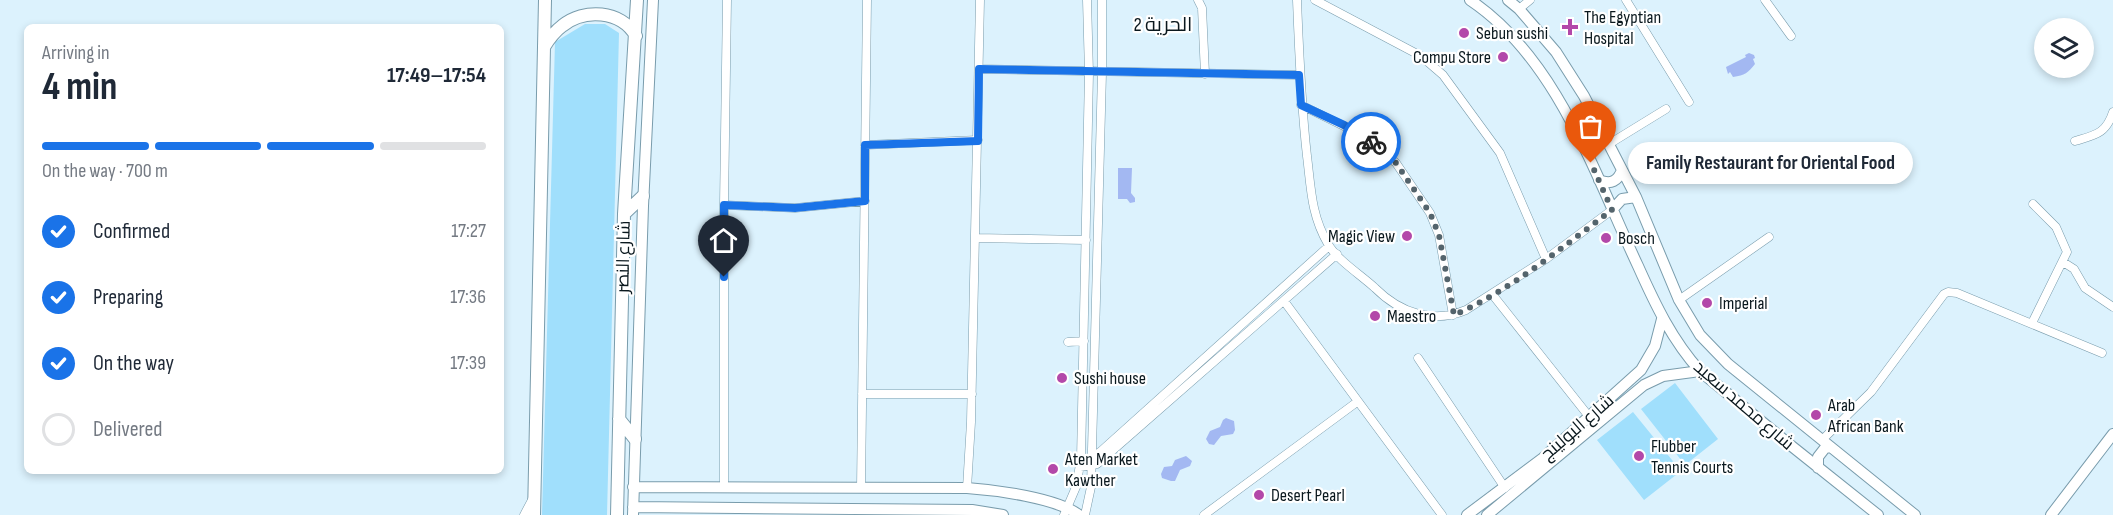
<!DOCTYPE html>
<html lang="en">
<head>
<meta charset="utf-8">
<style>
  :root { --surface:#fff; --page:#f6f6f7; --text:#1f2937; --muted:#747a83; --line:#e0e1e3; --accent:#1a73e8 }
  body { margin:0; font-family:"Sofia Sans Condensed",Cairo,sans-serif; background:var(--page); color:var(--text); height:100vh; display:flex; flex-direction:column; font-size:22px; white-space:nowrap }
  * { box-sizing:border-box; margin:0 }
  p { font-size:20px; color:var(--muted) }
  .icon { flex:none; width:33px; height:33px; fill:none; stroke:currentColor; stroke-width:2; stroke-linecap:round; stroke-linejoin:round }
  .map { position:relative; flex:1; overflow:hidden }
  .details { position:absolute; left:24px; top:24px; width:480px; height:450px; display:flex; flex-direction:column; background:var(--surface); border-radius:9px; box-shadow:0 3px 9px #0003 }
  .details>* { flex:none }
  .controls { position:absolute; left:2034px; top:18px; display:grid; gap:12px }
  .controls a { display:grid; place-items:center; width:60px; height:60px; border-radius:50%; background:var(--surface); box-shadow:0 3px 9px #0003; font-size:30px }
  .pin { position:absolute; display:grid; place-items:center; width:51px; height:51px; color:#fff; margin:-62px -26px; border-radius:50% 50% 50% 0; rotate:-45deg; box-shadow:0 0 6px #0007 }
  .pin .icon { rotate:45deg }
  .courier { position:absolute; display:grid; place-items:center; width:60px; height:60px; margin:-30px; border:4px solid #1a73e8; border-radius:50%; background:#fff; color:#222; box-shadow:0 2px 8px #0007 }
  .bubble { position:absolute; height:42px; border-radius:21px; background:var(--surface); box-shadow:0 3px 9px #0003; font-size:20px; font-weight:700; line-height:42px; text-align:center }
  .headline em { font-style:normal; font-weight:700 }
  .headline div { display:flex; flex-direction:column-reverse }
  .headline { display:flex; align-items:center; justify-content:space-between; height:102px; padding:0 18px }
  h1 { font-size:39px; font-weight:700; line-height:45px }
  .bar { display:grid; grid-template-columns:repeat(4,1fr); gap:9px 6px; align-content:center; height:72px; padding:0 18px }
  .bar i { height:8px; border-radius:4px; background:var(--line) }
  .bar .on { background:var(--accent) }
  .bar p { grid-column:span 4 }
  ol { padding:0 18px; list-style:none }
  li { display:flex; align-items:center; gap:18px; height:66px }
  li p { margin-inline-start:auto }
  li .icon { padding:6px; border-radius:50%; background:var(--accent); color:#fff; stroke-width:4 }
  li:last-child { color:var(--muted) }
  li i { width:33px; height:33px; border:3px solid var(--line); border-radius:50% }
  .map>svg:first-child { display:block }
  .green { fill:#a0dffc }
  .water { fill:#a3b8f2 }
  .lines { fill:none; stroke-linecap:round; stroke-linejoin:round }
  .street-casing { stroke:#799cac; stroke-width:9 }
  .secondary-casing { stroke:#799cac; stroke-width:12 }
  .primary-casing { stroke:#799cac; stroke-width:14 }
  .street { stroke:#fff; stroke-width:8 }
  .secondary { stroke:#fff; stroke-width:10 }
  .primary { stroke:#fff; stroke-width:12 }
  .done { stroke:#54646c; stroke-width:6; stroke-dasharray:0 10.8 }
  .route { stroke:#1a73e8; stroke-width:8 }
  .poi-dot { fill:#b348a9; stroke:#fff; stroke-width:2 }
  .labels { text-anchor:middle; stroke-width:4.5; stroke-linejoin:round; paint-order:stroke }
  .poi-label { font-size:18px; fill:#0a181e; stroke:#fff; text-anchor:start }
  .street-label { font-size:18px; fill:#0a181e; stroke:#fff }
  .neighbourhood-label { font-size:20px; fill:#0a181e; stroke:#fff }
</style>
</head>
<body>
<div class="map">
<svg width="2113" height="515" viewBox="0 0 2113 515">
  <rect width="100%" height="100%" fill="#dcf2fd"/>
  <path class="green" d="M585,24h20l14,9 -12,482h-65l13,-473z
    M1675,383l43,56 -33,26 -44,-56z
    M1633,412l48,59 -37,29 -47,-60z"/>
  <path class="water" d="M1749,53l5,2 1,3 -2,1 2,5c-7,9 -10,11 -22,13l-3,-5 -2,2 -2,-7 20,-10 -1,-2z
    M1118,168h14l-1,25 4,5v4l-5,1 -3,-4h-9z
    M1226,418l8,3 1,9 -2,4 -12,2 -7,9 -5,-1 -3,-5 4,-8 10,-4 3,-7z
    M1186,456l6,5 -2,5 -10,4 -5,11h-4l-9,-3 -1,-4 3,-7 8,-1 3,-6z"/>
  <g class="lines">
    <g class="street-casing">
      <path id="street" d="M1198,0l4,8 3,66
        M1297,0c2,52 4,104 10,156 4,32 4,59 21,88 9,16 33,31 47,44 25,25 58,36 91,22l80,-51 66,-49
        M1315,0l106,56 22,19 57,78 46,106
        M1626,0l63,102
        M1765,0l26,36
        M1519,9l11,-9
        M979,69l320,6
        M1301,105l61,30 34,28 34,50 9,22 14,80
        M2075,141c20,-6 31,-7 38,-29
        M1609,144l57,-35
        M865,145l113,-5
        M724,205l71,3 70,-7
        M975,238l111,2
        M2063,262l11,7 11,19 28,19
        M1492,294l99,125
        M1679,300l90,-63
        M1284,301l158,214
        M2032,323l35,-71 -11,-25 -23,-23
        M1068,342l16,-1
        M1418,358l87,130
        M862,394h110
        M1822,440l49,-48 73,-98 4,-2 9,1 145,60
        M1090,458l10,-6 229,-206
        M1080,467l17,-3 240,-210
        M724,487v-282l3,-205
        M861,488l6,-488
        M967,488l4,-66 9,-422
        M524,515l9,-17
        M1064,515l12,-28 5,-28 8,-386 -2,-73
        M1085,515l6,-28 11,-414v-73
        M1204,515l153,-113"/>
    </g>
    <g class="secondary-casing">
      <path id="secondary" d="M1470,0c87,58 125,175 168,266 17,38 34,74 62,105l89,73 89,71
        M1508,0l11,9 37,43 28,44 52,101 43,103 21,35 28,29 187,151
        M1599,180c12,5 19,1 23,-10
        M1612,210l10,-11 14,-2
        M1818,468v-11l7,-9 5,-1
        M633,487l334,1c29,2 90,10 112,27
        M633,507l339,3 31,5
        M633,515l10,-309 10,-206
        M1467,515l76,-57 98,-88 14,-24 7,-27
        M1487,515l157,-130 19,-9 37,-5
        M2051,515l62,-81"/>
    </g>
    <g class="primary-casing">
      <path id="primary" d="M544,47c5,-8 10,-15 18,-21 22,-18 59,-16 74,10
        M624,214l19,-18
        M619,419l16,20
        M534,515l11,-515
        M617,515l7,-301 13,-214"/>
    </g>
    <use href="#street" class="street"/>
    <use href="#secondary" class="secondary"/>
    <use href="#primary" class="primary"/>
  </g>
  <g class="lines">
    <path class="done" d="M1371,142l25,21 34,50 9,22 15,80c54,-23 110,-69 158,-105l-21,-47"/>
    <path class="route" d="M724,277v-72l71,3 70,-7v-56l113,-4 1,-72 320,6 2,30 43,20 27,17"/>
  </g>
  <g class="poi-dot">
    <path d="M1567 18h6v6h6v6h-6v6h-6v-6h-6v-6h6z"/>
    <circle cx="1464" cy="33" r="6"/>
    <circle cx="1503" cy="57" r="6"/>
    <circle cx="1407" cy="236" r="6"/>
    <circle cx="1606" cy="238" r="6"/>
    <circle cx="1707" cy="303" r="6"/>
    <circle cx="1375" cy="316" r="6"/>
    <circle cx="1062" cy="378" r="6"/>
    <circle cx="1816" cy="415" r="6"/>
    <circle cx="1639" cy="456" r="6"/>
    <circle cx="1053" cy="469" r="6"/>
    <circle cx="1259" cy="495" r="6"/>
  </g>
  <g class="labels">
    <g class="poi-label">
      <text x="1584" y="23">The Egyptian<tspan x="1584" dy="21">Hospital</tspan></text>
      <text x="1476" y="39">Sebun sushi</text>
      <text x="1491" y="63" text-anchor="end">Compu Store</text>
      <text x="1395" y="242" text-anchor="end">Magic View</text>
      <text x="1618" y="244">Bosch</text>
      <text x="1719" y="309">Imperial</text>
      <text x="1387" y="322">Maestro</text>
      <text x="1074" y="384">Sushi house</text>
      <text x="1828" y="411">Arab<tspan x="1828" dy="21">African Bank</tspan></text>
      <text x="1651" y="452">Flubber<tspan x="1651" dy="21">Tennis Courts</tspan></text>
      <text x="1065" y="465">Aten Market<tspan x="1065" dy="21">Kawther</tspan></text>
      <text x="1271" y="501">Desert Pearl</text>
    </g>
    <g class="street-label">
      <text transform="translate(623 257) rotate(-89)" y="6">شارع النصر</text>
      <text transform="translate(1744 405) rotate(41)" y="6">شارع محمد سعيد</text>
      <text transform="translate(1577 427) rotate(-41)" y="6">شارع البولينج</text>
    </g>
    <g class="neighbourhood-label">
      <text x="1163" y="31">الحرية 2</text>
    </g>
  </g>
</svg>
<div class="controls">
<a><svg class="icon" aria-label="layers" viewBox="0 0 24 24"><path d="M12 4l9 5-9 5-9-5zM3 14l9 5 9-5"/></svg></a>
</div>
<div class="pin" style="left:1591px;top:163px;background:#ea580c"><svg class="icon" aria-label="bag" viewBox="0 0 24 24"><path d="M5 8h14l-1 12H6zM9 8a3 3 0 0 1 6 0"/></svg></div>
<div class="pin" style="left:724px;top:277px;background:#1f2937"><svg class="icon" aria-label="home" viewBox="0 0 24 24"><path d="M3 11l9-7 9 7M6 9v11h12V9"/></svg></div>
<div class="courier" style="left:1371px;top:142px"><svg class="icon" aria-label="bike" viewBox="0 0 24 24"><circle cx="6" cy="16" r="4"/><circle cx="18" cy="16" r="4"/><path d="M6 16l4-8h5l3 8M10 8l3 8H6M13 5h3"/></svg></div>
<div class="bubble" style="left:1628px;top:142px;width:285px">Family Restaurant for Oriental Food</div>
<section class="details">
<div class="headline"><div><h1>4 min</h1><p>Arriving in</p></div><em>17:49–17:54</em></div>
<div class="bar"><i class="on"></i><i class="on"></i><i class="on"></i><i></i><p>On the way · 700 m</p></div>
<ol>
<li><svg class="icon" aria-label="check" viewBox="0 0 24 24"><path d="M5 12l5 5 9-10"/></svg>Confirmed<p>17:27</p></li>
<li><svg class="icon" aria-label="check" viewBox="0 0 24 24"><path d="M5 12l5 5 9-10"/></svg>Preparing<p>17:36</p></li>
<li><svg class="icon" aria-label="check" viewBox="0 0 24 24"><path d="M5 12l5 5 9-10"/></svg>On the way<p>17:39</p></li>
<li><i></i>Delivered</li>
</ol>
</section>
</div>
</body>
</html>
